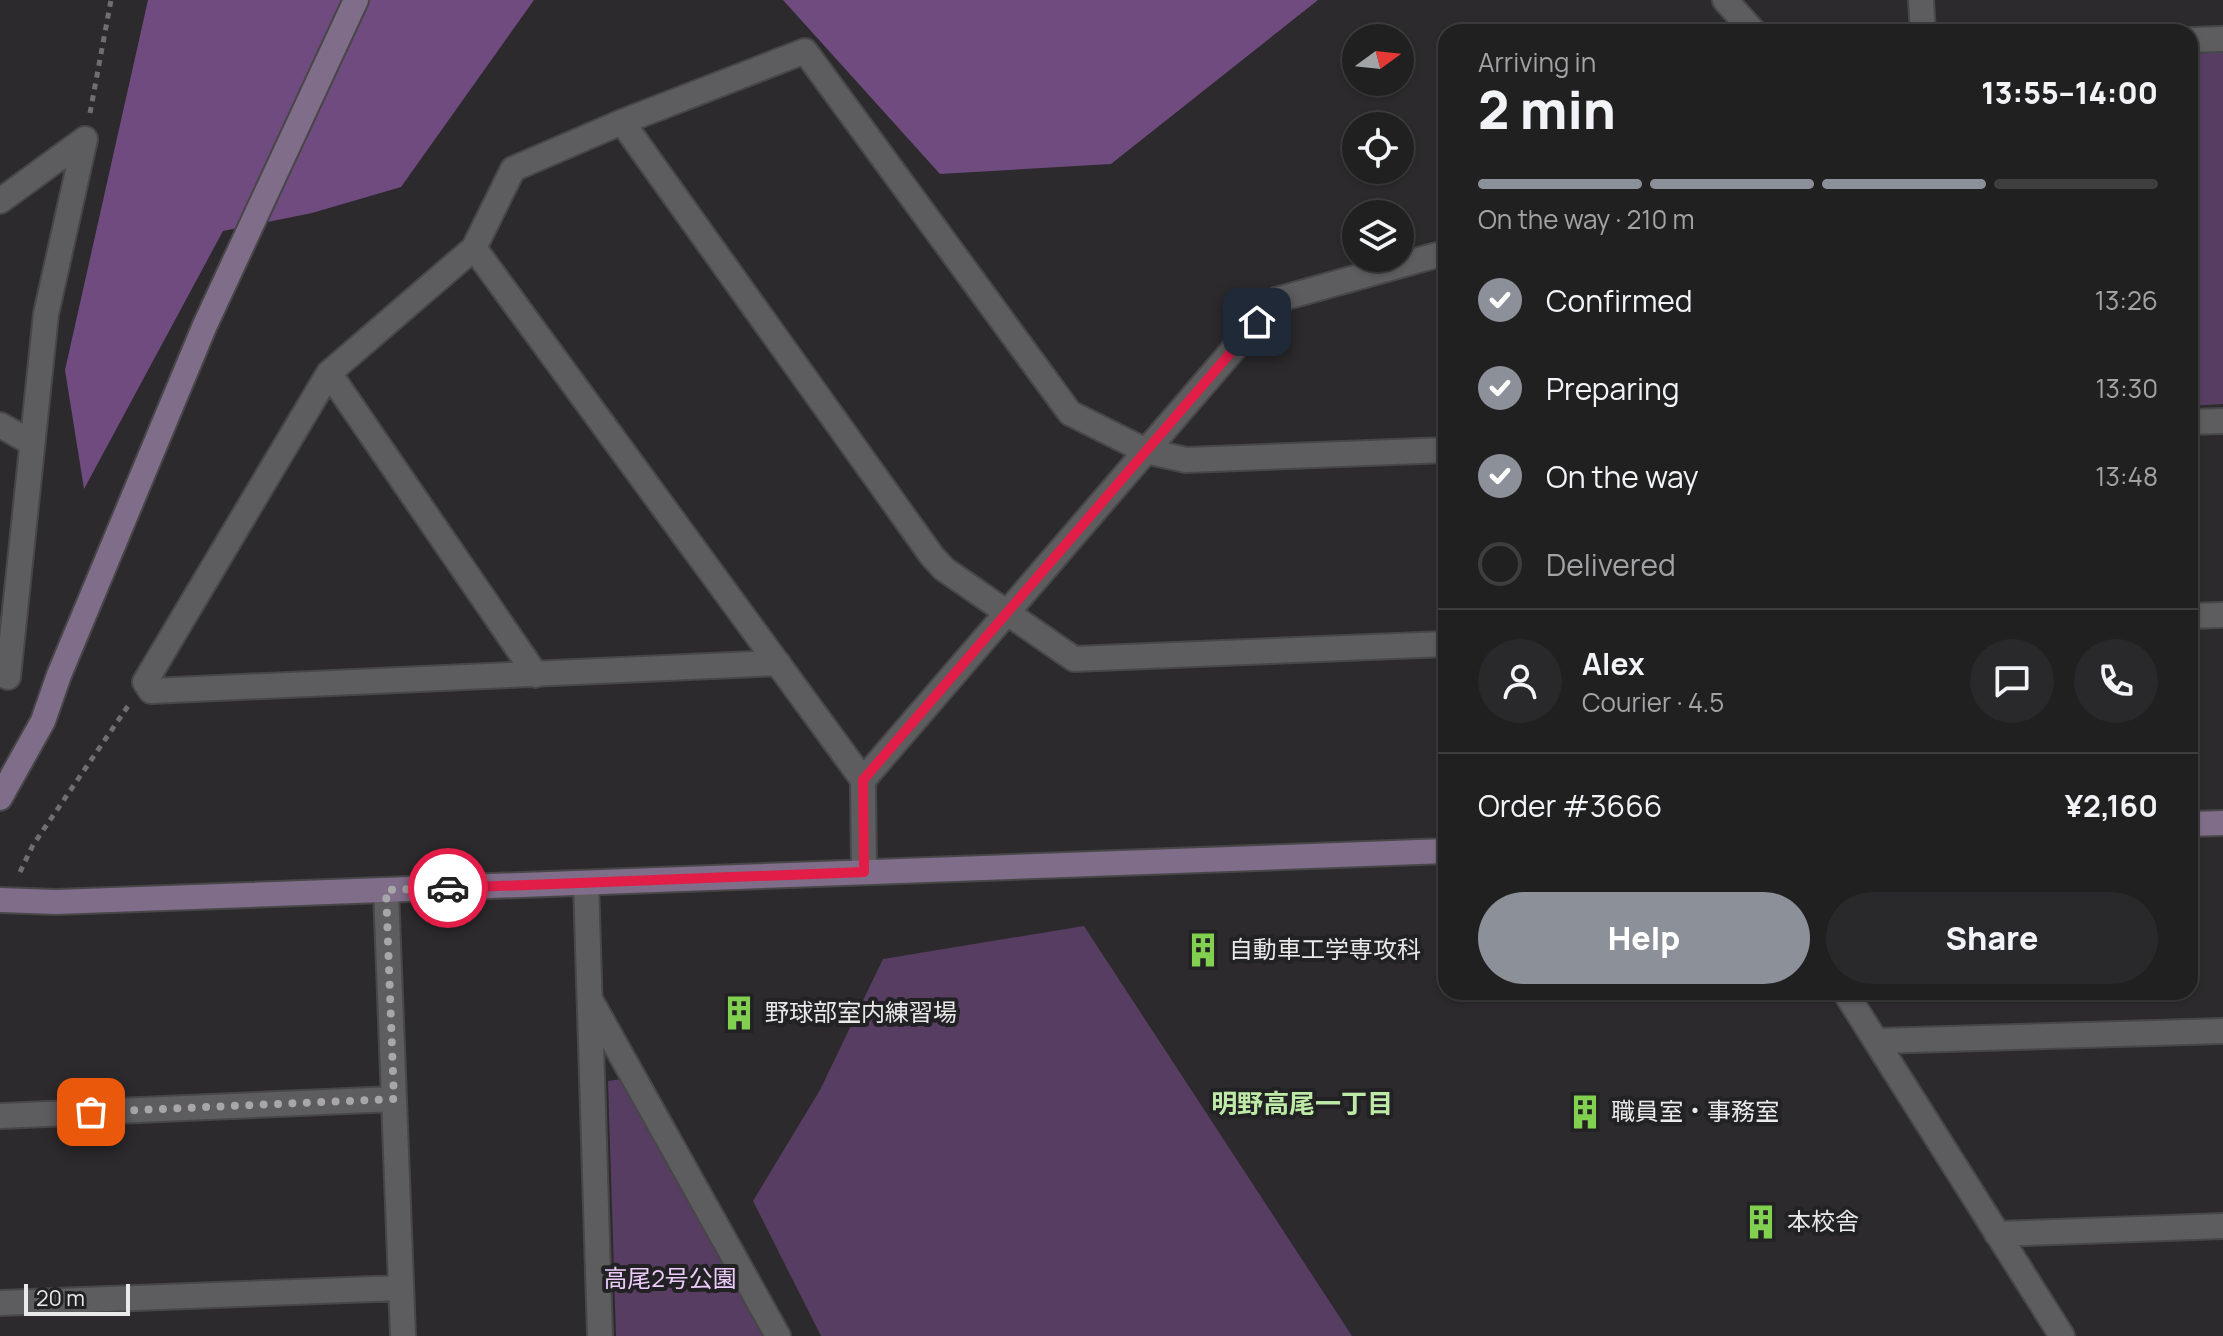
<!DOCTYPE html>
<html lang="en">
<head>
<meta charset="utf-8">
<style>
  :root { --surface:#212021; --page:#29282a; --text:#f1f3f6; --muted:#a2a3a5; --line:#3e3e3f; --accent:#8c9099 }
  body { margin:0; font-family:Manrope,"Noto Sans JP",sans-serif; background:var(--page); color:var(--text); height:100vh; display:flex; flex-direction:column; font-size:30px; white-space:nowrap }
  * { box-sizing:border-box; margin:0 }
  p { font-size:26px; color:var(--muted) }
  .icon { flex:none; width:44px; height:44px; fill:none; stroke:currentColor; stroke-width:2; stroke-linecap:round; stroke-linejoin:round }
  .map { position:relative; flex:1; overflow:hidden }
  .side { position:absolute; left:1438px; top:24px; width:760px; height:976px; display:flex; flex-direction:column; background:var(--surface); border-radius:24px; box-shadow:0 2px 6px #0004,0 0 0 2px var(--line) }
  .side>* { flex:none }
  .needle { width:52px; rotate:75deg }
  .tools { position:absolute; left:1342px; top:24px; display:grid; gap:16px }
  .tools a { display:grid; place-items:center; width:72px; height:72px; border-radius:50%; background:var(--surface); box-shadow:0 2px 6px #0004,0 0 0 2px var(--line); font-size:40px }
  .scale { position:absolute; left:24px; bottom:20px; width:106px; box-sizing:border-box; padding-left:8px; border:4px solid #eae9ea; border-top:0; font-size:22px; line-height:28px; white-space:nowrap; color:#eae9ea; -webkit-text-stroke:6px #222123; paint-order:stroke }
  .pin { position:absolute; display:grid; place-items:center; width:68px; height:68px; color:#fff; margin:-34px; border-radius:16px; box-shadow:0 4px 12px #0006 }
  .courier { position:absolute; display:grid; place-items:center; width:80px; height:80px; margin:-40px; border:6px solid #e11d48; border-radius:50%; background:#fff; color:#222; box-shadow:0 2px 10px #0007 }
  .summary em { font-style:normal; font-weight:800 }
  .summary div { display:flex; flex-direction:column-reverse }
  .summary { display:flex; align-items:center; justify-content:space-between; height:136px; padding:0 40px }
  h1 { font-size:52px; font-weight:800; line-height:60px }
  .bar { display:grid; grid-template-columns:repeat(4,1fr); gap:12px 8px; align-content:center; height:96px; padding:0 40px }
  .bar i { height:10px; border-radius:6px; background:var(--line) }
  .bar .current { background:var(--accent) }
  .bar p { grid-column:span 4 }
  .line { display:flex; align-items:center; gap:20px; padding:0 40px; border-top:2px solid var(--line) }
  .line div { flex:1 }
  .round { display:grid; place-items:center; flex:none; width:84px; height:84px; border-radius:42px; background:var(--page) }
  ol { padding:0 40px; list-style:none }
  li { display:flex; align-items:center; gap:24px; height:88px }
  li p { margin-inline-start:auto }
  li .icon { padding:8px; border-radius:50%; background:var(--accent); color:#fff; stroke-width:4 }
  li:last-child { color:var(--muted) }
  li i { width:44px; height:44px; border:4px solid var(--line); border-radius:50% }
  .primary-button { display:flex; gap:16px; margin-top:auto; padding:16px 40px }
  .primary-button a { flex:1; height:92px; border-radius:48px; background:var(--accent); color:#fff; font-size:32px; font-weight:800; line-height:92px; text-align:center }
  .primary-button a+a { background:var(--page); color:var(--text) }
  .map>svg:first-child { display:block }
  .green { fill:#573d62 }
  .forest { fill:#6f4b7f }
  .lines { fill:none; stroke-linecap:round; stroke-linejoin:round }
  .street-casing { stroke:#474648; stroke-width:28 }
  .secondary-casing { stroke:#474648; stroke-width:28 }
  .path { stroke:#706e70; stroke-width:5; stroke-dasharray:6 6; stroke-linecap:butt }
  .street { stroke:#5d5c5e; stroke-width:24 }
  .secondary { stroke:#806d89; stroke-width:24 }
  .done { stroke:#a8a6a8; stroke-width:8; stroke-dasharray:0 14.4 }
  .route { stroke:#e11d48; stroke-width:10 }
  .labels { text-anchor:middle; stroke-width:8; stroke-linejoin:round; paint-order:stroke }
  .poi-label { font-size:24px; fill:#eae9ea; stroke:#222123; text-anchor:start }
  .park-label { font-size:24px; fill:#edccfc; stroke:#222123 }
  .neighbourhood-label { font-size:26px; font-weight:bold; fill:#beeaa7; stroke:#222123 }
</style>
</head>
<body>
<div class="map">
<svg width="2223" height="1336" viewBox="0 0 2223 1336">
  <rect width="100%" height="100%" fill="#2c2a2c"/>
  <path class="green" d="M2223,52v352l-33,2v-352z
    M1084,926l268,410h-531l-68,-135 67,-111 63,-131z
    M622,1079l143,257h-149l-8,-255z"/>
  <path class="forest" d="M148,0h386l-133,187 -89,26 -89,18 -139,258 -19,-119z
    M783,0h535l-207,164 -171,10z"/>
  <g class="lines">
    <g class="street-casing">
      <path id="street" d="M1725,0l29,32
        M1921,0l2,32
        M2190,40l33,-1
        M622,122l310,434 12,13 130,90 372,-15
        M0,201l85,-62
        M474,248l389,532 1,92
        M329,373l207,302
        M2190,422l33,-1
        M0,425l32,18
        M2190,616l33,-1
        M778,663l-627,28 -6,-9 184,-309 145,-125 39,-79 109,-47 183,-71 265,362 76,38 40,9 260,-10
        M0,673l8,4 38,-363 39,-175
        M863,780l413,-480 161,-45h9
        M586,883l14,453
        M386,890l17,446
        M1845,992l217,344
        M592,1003l186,333
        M1876,1041l347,-10
        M0,1116l394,-17
        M1997,1234l226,-8
        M0,1303l401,-15"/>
    </g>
    <g class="secondary-casing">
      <path id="secondary" d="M0,798l43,-77 16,-46 146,-350 151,-325
        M2190,824l33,-1
        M0,900l56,2 1390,-51"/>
    </g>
    <path class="path" d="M90,113l21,-113
      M20,872l13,-27 95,-139"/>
    <use href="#street" class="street"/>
    <use href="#secondary" class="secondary"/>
  </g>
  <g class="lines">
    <path class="done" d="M91,1112l303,-13 -8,-209 62,-2"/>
    <path class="route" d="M448,888l416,-16 -1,-92 394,-458"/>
  </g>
  <defs>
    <g id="building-bare" transform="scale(2.76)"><path d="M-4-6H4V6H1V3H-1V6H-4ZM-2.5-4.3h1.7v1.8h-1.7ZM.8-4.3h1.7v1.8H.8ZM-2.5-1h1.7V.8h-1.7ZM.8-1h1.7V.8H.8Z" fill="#81d050" stroke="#222123" stroke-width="2.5" paint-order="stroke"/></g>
  </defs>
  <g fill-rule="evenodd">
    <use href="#building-bare" x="1203" y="950"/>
    <use href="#building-bare" x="739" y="1013"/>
    <use href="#building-bare" x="1585" y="1112"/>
    <use href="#building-bare" x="1761" y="1222"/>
  </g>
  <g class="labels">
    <g class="poi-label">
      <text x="1229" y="958">自動車工学専攻科</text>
      <text x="765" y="1021">野球部室内練習場</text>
      <text x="1611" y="1120">職員室・事務室</text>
      <text x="1787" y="1230">本校舎</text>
    </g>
    <g class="park-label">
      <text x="670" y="1287">高尾2号公園</text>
    </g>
    <g class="neighbourhood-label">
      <text x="1302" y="1113">明野高尾一丁目</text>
    </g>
  </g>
</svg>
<div class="tools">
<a><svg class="needle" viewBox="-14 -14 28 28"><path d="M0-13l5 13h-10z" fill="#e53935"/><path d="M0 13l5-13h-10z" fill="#a2a3a5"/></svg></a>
<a><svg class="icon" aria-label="locate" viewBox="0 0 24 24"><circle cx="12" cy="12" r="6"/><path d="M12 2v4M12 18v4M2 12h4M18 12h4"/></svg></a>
<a><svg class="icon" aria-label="layers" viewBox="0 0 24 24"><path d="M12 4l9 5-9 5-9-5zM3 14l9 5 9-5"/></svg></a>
</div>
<div class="scale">20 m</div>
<div class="pin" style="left:91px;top:1112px;background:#ea580c"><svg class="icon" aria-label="bag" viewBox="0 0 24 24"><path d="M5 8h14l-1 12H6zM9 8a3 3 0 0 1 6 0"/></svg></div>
<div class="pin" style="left:1257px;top:322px;background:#1f2937"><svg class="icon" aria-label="home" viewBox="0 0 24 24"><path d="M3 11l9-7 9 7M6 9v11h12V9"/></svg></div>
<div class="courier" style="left:448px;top:888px"><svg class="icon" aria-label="car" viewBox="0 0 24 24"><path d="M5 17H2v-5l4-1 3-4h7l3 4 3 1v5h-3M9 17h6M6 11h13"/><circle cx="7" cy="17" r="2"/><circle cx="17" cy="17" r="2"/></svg></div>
<section class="side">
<div class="summary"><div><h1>2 min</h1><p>Arriving in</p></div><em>13:55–14:00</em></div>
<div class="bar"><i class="current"></i><i class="current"></i><i class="current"></i><i></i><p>On the way · 210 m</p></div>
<ol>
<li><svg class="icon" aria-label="check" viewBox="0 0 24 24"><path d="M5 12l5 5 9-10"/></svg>Confirmed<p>13:26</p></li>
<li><svg class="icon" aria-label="check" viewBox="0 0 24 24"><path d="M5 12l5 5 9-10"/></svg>Preparing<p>13:30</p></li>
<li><svg class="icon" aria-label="check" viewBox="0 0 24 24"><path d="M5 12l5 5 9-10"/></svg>On the way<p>13:48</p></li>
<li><i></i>Delivered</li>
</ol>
<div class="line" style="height:144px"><a class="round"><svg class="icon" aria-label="person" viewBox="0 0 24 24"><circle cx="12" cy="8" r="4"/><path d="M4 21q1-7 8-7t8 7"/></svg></a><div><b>Alex</b><p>Courier · 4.5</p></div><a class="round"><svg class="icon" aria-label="chat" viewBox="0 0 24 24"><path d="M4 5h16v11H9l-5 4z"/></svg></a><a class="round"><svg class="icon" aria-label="phone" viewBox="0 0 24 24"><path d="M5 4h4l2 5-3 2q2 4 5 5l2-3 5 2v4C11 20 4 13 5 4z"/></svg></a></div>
<div class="line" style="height:104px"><div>Order #3666</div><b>¥2,160</b></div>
<div class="primary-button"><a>Help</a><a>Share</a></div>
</section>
</div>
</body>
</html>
